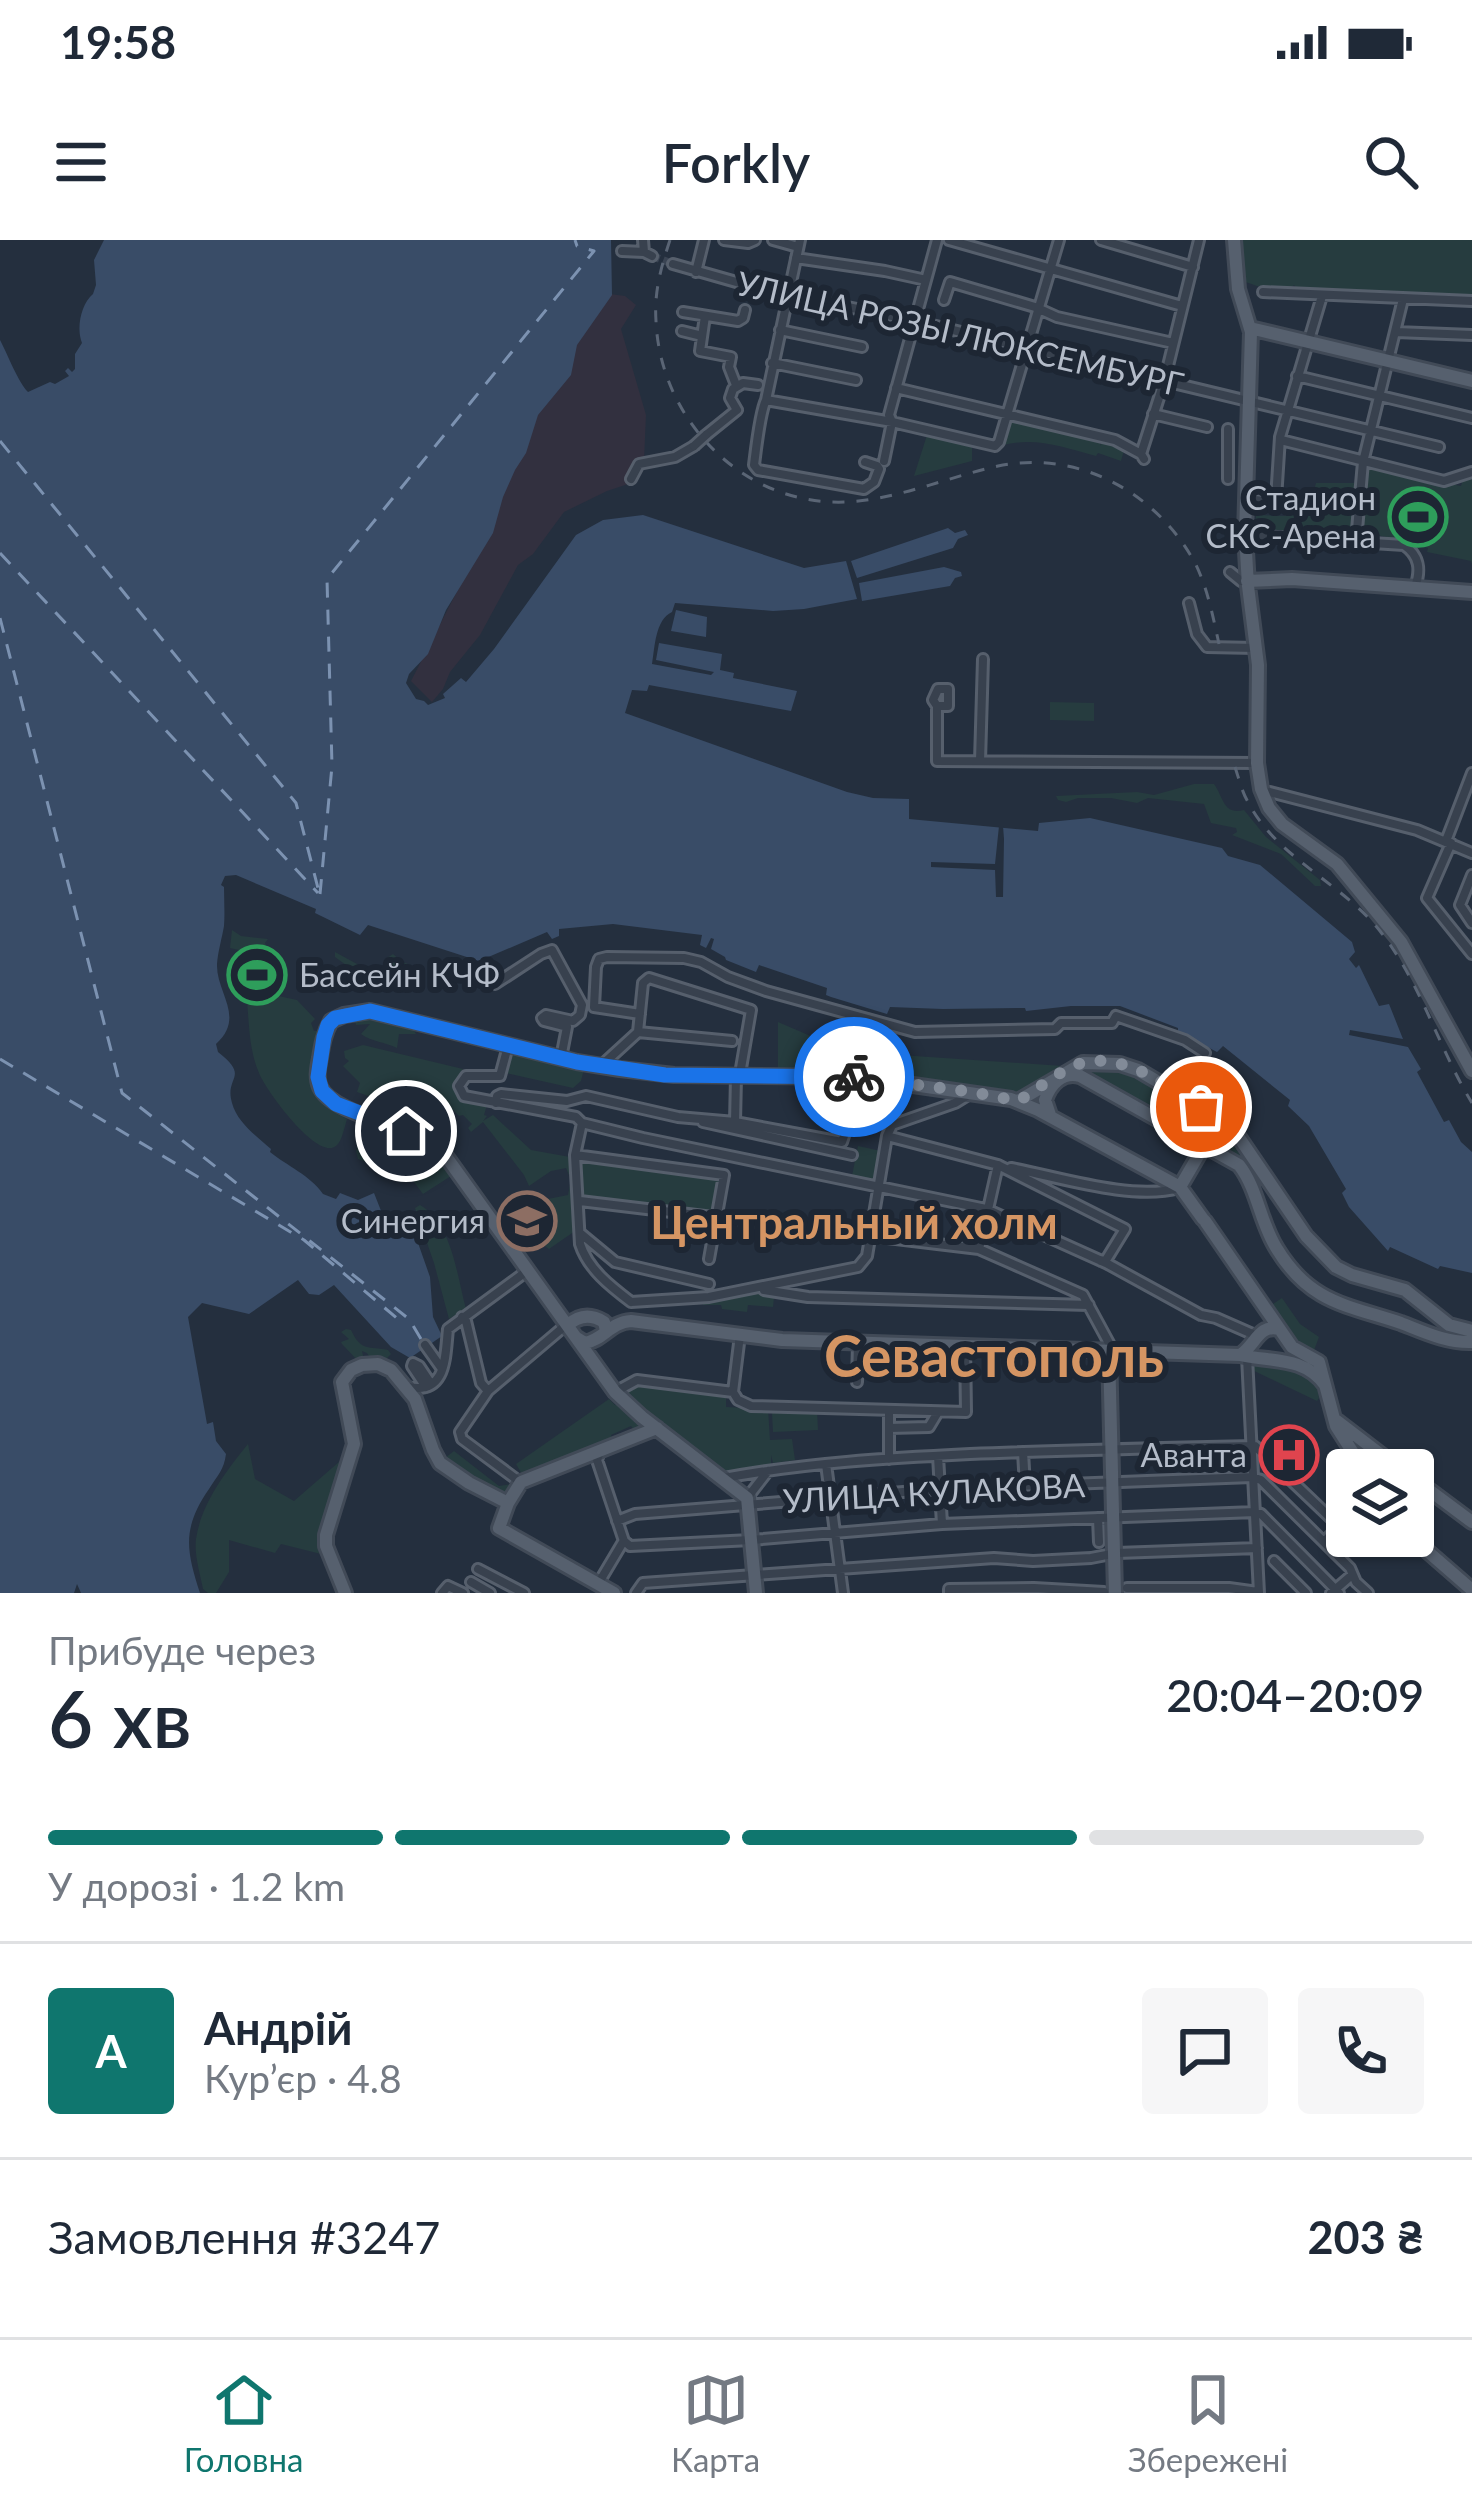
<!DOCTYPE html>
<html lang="uk">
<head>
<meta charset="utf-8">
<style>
  :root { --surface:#fff; --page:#f6f6f7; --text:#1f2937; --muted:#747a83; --line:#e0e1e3; --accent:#0f766e }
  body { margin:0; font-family:Lato,sans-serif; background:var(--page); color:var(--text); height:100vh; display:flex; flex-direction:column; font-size:45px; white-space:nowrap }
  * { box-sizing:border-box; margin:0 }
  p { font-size:39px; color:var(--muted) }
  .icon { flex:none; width:66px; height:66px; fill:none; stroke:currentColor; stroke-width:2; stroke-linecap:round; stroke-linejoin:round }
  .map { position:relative; height:1353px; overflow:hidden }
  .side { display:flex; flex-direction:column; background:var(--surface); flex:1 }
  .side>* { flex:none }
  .tools { position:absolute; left:1326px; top:1209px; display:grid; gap:24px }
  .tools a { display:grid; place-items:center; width:108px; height:108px; border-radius:12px; background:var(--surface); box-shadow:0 3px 9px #0004; font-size:60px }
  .pin { position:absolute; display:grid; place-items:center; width:102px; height:102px; color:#fff; margin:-51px; border:6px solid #fff; border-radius:50%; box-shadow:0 3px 12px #0007 }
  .courier { position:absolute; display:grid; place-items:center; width:120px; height:120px; margin:-60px; border:9px solid #1a73e8; border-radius:50%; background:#fff; color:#222; box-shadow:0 3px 15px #0007 }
  .summary em { font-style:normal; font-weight:600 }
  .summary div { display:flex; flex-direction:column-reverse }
  .summary { display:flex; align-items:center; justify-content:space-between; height:204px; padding:0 48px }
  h1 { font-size:78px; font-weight:600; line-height:90px }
  .bar { display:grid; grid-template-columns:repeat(4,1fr); gap:18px 12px; align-content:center; height:144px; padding:0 48px }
  .bar i { height:15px; border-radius:9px; background:var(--line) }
  .bar .selected { background:var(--accent) }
  .bar p { grid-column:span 4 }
  .line { display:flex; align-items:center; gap:30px; padding:0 48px; border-top:3px solid var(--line) }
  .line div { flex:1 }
  .round { display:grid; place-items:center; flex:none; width:126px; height:126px; border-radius:12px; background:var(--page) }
  .status { display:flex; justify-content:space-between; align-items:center; height:84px; padding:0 60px; background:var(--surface); direction:ltr }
  .status svg { height:33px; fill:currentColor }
  header { display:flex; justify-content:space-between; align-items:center; height:156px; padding:0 48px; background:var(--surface); font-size:54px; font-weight:600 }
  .dock { display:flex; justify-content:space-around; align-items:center; height:168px; border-top:3px solid var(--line); background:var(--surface); font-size:33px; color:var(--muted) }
  .dock a { display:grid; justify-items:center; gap:6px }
  .dock .selected { color:var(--accent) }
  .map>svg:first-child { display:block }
  .medical { fill:#32303f }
  .green { fill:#263c3f }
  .water { fill:#394c67 }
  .pier { fill:#242f3e }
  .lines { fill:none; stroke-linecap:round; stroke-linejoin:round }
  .ferry { stroke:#7c92b1; stroke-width:3; stroke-dasharray:15 12; stroke-linecap:butt }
  .minor-tunnel { stroke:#3a4453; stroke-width:8; stroke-dasharray:8 4; stroke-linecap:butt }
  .minor-casing { stroke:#565f6c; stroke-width:14 }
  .major-casing { stroke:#414a57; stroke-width:18 }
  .minor { stroke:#38414e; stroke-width:8 }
  .major { stroke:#56606e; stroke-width:12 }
  .rail { stroke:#5a6575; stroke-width:3; stroke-dasharray:12 12; stroke-linecap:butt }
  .minor-bridge-casing { stroke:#565f6c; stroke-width:14; stroke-linecap:butt }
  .minor-bridge { stroke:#38414e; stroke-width:8 }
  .done { stroke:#828b98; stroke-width:12; stroke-dasharray:0 21.6 }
  .route { stroke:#1a73e8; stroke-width:15 }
  .labels { text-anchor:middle; stroke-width:12; stroke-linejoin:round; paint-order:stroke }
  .street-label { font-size:33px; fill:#b4bcc9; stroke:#1d2633 }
  .poi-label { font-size:33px; fill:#b4bcc9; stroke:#1d2633; text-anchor:end }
  .district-label { font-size:45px; font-weight:bold; fill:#d59563; stroke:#1d2633 }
  .town-label { font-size:57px; font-weight:bold; fill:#d59563; stroke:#1d2633 }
</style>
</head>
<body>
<div class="status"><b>19:58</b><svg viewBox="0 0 49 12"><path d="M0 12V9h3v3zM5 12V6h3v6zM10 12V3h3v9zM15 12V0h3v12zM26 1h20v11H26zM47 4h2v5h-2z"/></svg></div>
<header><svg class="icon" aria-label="menu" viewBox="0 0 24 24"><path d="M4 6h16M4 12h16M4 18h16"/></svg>Forkly<svg class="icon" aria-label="search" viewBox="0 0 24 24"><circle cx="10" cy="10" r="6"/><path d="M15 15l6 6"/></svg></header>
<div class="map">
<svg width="1472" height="1353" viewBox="0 0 1472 1353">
  <rect width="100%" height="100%" fill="#242f3e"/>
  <path class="medical" d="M610,54l15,2 11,9 -15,24 25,86 -2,46 -11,1 -2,21 -24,8 -43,21 -31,42 -15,11 -38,70 -30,37 -7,17 -11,13 -21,-21 58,-113 67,-155 39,-68z"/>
  <path class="green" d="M1240,0h232v55l-176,-7 -2,-3 -3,3 -34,-2 -14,-5z
    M1008,175l93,24 -1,7 3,-6 22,7 -4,14 -23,-8 -2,3c-34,-9 -62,-20 -96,-10z
    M927,195l45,11v15l-58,15z
    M1364,228l97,18 4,-12h7v90l-1,-3 -44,-9 1,-4 -7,-2v-3l-62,-11 1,-14 5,-1v-11l-4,-1 4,-19 -2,-2z
    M1316,243h42l-3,55 -100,-5 1,-18 29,1v-11l25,-1z
    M1050,462l44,1v18l-44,-1z
    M1194,544h20c10,14 9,31 30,26l22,27 54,43 1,6h-6l-34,-32 -49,-19 5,-3 -1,-4 -25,-5 -7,-19 -56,-6 -11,5 -26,-5h-33l-12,4 -8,-2 -2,-4 81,-4 17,3z
    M232,690l9,6 27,3 -3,4 3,7 -2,11 -12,-1 -2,-7 -22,-5z
    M335,712l44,24h5l3,-18 6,-4 9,8 9,3 -6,6 -8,-2 -7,10 -9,2 -3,6 -10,-2v-4l-33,-24z
    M246,749l51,11 18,19 -4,4 3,8h4c-8,44 -20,64 29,88 -2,6 -5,22 -10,26 -18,19 -72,-56 -78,-72 -11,-25 -10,-57 -13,-84z
    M368,778l45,11 3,5h-17l-2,14c-12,-6 -25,-6 -36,-14l9,-10 -14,1 -1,-4z
    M778,782l79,34 22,3 6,-5 178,12 -49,30 -236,-21z
    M363,805l100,24c-2,5 -5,9 -7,15 -3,16 20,18 31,21l-3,10 3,1 -4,5 10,-6 38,35 39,7 5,46v28l-26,18 -7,-5 -6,2 -13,-20 13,-8 -3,-16 35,-7 3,-15 -5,-12 -15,3 -22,15 -5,-11 -41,-53 -12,10 -3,-4 4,-4 -9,-9 -4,1 -6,-6 -22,8 -74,-26 3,-9 -17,-17 6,-5 -4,-3 -1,-7z
    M512,812l72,17 -3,12 -8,7 -67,-15z
    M1083,827c13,1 27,0 39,3 37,10 102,57 122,90l-159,-86z
    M365,886l68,26 18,24 -28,18 -12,-16 -53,-19 -2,-8z
    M858,906l23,5 -6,30 -23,-5z
    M583,918l138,18 -8,39 -131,-16 -2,-37z
    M420,965c32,18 37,71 46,104l-17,10 -15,-56 -19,-55z
    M762,1051l2,4 10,2 -1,10 -25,-2 -1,7 -25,-3 -1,-4h-18v-4z
    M1282,1058l18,26 19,13 -6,16 -17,-8 -26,-39z
    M346,1089l5,1c10,22 18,16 37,20l3,4 -4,4h-10l-4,5 -6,-10 -5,-2 2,9 -5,2 -17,-18 -1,-2 8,-3 -8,-7z
    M1250,1122l39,4 27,13 3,19 -2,3 -67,-32z
    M631,1143l95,11v13l42,2 2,31 22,-1 3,21 -22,3 -2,-8v11l-51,6 -101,-81z
    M609,1159l6,6h5l21,22 -7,3 -3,-4 -20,9 1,4 -89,37 -7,-12z
    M817,1170l1,20 -45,2 -1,-19z
    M248,1204l7,35 39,22 53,-46 -22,100 -44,-11 -6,9 -46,-13v32l-13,21h-8l-5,-4c-3,-16 -9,-34 -7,-50 5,-35 30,-68 52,-95z
    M454,1211l45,35 12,-2 2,5 -11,8 -61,-36z"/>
  <path class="water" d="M104,0h507l1,55 -35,50 -6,30 -33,40 -12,38 -11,17 -12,27 -10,36 -47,77 -18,44 -19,20 -3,9 10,16 8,2 4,4 17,-7 -2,-4 18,-16 5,4 28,-33 82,-114 27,-15 40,-5 161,53 42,-7 11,38 -53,10 -31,2 -98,-8 -3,9c-17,8 -17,35 -20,52l59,11 3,-3 -58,-12 3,-17 63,11 -2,16 14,3 -1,5 64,13 -6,20 -142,-26 -2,6 -15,-1 -7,23 222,79 26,6 36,1v20l129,12 1,-8 51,-5 132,30 6,8 32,9 92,77 3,10 -6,7 7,9 3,-3 20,41 10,-2 14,35 -53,-9 -1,5 59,12 13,22 -4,3 27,50 5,-2 12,22 11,10v121l-32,-7 -2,3 -48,-22 -2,4 -39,-44 -7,-14 4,-4 -37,-63 -21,-20 2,-6 -67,-54 -6,6 -39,-20v-4l-58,-22h-49l-45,5 -1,-3 -82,1 -53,-2 -3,7 -56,-17 -5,-2 1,-7 -68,-23 -3,7 -30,-12 -1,-3 -14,-8 3,-10 -3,-1 -5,10 -6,-3 2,-10 -89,-11 -54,5v7l-7,3 -5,-7 -68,29 -111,-36 -8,10 -45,-22 1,-4 -80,-34 -11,1 -4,9 3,2c0,13 1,26 0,39 -2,12 -6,25 -7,38 -1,29 29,53 -1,80l2,8c33,26 6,24 14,51 5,19 24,33 39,46l-1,3c17,14 40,23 53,42l13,5 4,-6 18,7 16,-7 15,38 22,-8 19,54 3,40 9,19 -32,22 -19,-11 -57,-62 -15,10 -10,-1 -11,-14 -49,34 -47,-11 -14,14 19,107 6,-2 3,19 10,13c-2,16 -9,22 -17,35 -27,39 -23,61 -9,104h-119l-4,-9 -3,9h-74v-1253c8,15 18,42 28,52l22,-10 5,2 14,-8 -4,-5 3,-3 4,4 3,-3v-15l7,-11c-6,-15 -1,-39 11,-49l3,-9 -2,-25z
    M948,288l7,5 10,-3 3,5 -10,4 -5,9 -96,30 -6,-17z
    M944,327l17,5 1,4 -7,2 -5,8 -88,15 -3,-18z
    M676,370l31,7 -1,20 -35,-6z"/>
  <path class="pier" d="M999,586h4l1,13 -1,58h-7l-1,-27 -64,-3v-5l64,2z"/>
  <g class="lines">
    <path class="ferry" d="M0,201l296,362 23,89
      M0,313l318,340
      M0,378l122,475 287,226 15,25
      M320,654l12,-128 -5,-187 267,-328 -17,-5 -2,-6
      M0,819l304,181 101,85"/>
    <path class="minor-tunnel" d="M652,16l21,8"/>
    <g class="minor-casing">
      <path id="minor" d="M643,0l1,12
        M724,0l24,3 7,-3
        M773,0l25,7
        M800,0l-34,160c-6,12 -10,49 -12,65l4,5 106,19 10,-7 5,-13 -2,-3 -12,-4
        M949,0l233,66
        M1101,0l92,27
        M622,11l22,1 8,4
        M796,18l89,13 41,9
        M673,24l95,27 139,28 532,128
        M696,32l8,-32
        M1263,52l209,9
        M944,60l6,-18 85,25 22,10 116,26
        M683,72l55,9 5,-3 2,-8
        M705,76l-5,35 31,6 -2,10 7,18
        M780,90l82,17
        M682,91l20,5
        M1396,92l76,3
        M772,123l84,17
        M1297,136l175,42
        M896,148l219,52 26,14
        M766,160l126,22 103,24 4,-4 60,-202
        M737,170l-7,-12 3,-9 10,-6 15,2
        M1153,174l54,13
        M1228,189v50
        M706,195l31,-25
        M1281,200l163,41 28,-9
        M1144,219l-3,-5 23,-72 35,-142
        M884,221l8,-39 -3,-7 48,-175
        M631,239l8,-15 36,-7 19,-11
        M1245,259l28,3 3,-3 4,-62 42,-141
        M1246,295l158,10c16,11 17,25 11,42
        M1356,301l7,-79 40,-163
        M1230,332l11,9h6
        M1189,363l8,31 10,13 49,1
        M937,466h11v-17h-10l-5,11 4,6v55l320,2
        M980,521l3,-102
        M1263,554l7,-2 147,38 55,23
        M1446,601l26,-68
        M1451,603l-24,55 45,56
        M1472,635l-12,30 12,18
        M495,744l46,-30 11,-4 30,55 -2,10 -7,6 -27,-6 -4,3 2,3 23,6 -6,31
        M640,774l-46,-7 2,-40 3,-8 8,-2 77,1 17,4 27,15 38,14 149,41 140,-3 6,-6h51l4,-7 69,24 20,13
        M638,792l94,9
        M508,806l-8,30h-34l-7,10 5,10 112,21 6,6 61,15 343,71 120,54 95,52 15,3 41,18
        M602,825l36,-33 5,-49 6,-5 102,32 -11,64
        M496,863l1,-7 4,-2 66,7 19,-5 92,21 57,5 107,20 5,-15
        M703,882l149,33
        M735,882l1,-45
        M582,883l-7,32 5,89c8,25 30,42 51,58
        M887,896l111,29 127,64 -19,31 -5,1
        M887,896l5,-11 63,-22 13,-8
        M575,915l149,20 -15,84
        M1011,928c48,9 121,33 168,20
        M580,961l399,48 104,46 26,48v8
        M580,993l35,29 94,22
        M979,1009l19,-84
        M764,1050l44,7 281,8
        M631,1062l78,-5 149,-30 9,-11 20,-120
        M462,1077l4,4 15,62 7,8
        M425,1105l17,24
        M1247,1117l12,236
        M857,1142l1,-39
        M408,1147c39,8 37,-30 40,-58l79,-58
        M426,1147l-14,-21 1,-3 6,3 12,18
        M615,1152l22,-12 96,12 5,8 13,6 215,6 -1,-67
        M733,1152l7,-57
        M889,1170v49
        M889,1188l40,-1 9,-15
        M600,1211l-3,9 27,81 6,5 121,-6 191,-16 313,-12
        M1023,1212l2,34
        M938,1216l4,68
        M826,1224l17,129
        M1252,1237l9,3 89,88 6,14 12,11
        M724,1238c81,-15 164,-20 246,-24 95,-4 190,-6 285,-8l84,80 -15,16
        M520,1242l-58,-43 -2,-7 28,-41 78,-66
        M747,1258l21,-27
        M1255,1272l6,2 78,79
        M1098,1278l1,24
        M617,1281l18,-7 305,-25 312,-12
        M1274,1321l32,32
        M478,1329l46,24
        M471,1342l19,11
        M598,1344l25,-42
        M1127,1348h102l29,4
        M442,1353l6,-7 15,7
        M636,1353l7,-10 351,-25 39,3 58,-3 26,-5 140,-5
        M949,1353v-4l85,-1 70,4
        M1331,1353l21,-18"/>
    </g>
    <g class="major-casing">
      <path id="major" d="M1234,0l4,49 13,43 -6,202 3,52 10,79 -1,98 4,26 8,19 13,16 55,40 64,78 71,129
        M1250,88l222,53
        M1247,341l45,-2 180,13
        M1018,861l65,-38 37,1 18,6 73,43 25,20 70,103 30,31 16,8 53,15 44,35 23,6
        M1050,875l-5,-15c5,-16 18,-29 35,-24l159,89c19,24 21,58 38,84 33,54 70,56 124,74 23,9 46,20 71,19
        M1180,947l25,-43
        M1205,981l87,126 27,15 17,64 28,44
        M568,1085c11,-10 23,-11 36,-3l2,9
        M577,1098l8,5c18,-3 26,-21 46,-22l151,19 458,15c31,7 64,1 85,30
        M1109,1111l6,242
        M1240,1115c16,-10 18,-31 39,-26
        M1337,1181l64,49
        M1413,1238l59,44
        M1410,1296l62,54
        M345,1353l-19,-47v-11l28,-91 -12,-62 9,-12 11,-5 16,-1 13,6 24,29 18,51 7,13 29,20 39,20
        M614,1353l-115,-65 9,-25 13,-21 136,-54
        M756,1353l-9,-95 -105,-81 -27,-25 -175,-244c-27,-22 -108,-33 -120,-61 -4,-9 -2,-19 0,-29 2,-13 4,-25 11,-37l13,-6 26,-4 207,51 43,7 54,6 183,2 154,22 27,11 142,77 23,32"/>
    </g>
    <use href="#minor" class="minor"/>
    <use href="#major" class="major"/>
    <path class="rail" d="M670,0c-9,27 -16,52 -14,81 4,99 88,186 191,181 52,-3 101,-25 151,-36 81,-17 161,28 198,99 12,25 17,52 23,79
      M1235,527c4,12 7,25 13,35 29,56 94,81 132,129 41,52 58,116 92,172"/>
    <g class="minor-bridge-casing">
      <path id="minor-bridge" d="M694,206l12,-11"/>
    </g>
    <use href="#minor-bridge" class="minor-bridge"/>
  </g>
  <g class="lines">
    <path class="done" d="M854,837l119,15 45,9c19,-11 38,-28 58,-36 43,-17 91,21 125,42"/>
    <path class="route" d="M406,891l-70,-27 -14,-13 -4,-14 6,-40 4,-12 7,-7 35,-7 207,51 88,13 189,2"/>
  </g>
  <defs>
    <g id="stadium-ring" transform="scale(3)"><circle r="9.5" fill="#1d2633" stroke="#2e9e5b" stroke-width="1.5"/><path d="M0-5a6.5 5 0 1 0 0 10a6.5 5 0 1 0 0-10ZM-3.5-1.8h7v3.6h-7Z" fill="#2e9e5b"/></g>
    <g id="university-ring" transform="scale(3)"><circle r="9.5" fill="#1d2633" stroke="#8d6e63" stroke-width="1.5"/><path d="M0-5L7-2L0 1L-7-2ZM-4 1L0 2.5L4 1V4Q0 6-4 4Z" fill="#8d6e63"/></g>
    <g id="hospital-ring" transform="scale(3)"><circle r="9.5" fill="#1d2633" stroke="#e0444e" stroke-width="1.5"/><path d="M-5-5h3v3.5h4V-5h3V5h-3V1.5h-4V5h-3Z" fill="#e0444e"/></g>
  </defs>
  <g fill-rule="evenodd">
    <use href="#stadium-ring" x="1418" y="277"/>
    <use href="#stadium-ring" x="257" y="735"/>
    <use href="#university-ring" x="527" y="981"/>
    <use href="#hospital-ring" x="1289" y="1215"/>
  </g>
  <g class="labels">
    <g class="street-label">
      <text transform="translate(960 94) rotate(13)" y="12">УЛИЦА РОЗЫ ЛЮКСЕМБУРГ</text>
      <text transform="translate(934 1253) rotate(-3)" y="12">УЛИЦА КУЛАКОВА</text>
    </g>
    <g class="poi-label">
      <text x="1376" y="270">Стадион<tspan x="1376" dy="38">СКС-Арена</tspan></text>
      <text x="299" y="747" text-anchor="start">Бассейн КЧФ</text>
      <text x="485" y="993">Синергия</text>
      <text x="1247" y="1227">Аванта</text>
    </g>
    <g class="district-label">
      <text x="854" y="999">Центральный холм</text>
    </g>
    <g class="town-label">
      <text x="994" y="1137">Севастополь</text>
    </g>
  </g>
</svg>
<div class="tools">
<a><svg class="icon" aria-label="layers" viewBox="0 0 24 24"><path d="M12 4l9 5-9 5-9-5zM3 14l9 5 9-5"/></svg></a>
</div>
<div class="pin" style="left:1201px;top:867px;background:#ea580c"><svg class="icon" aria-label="bag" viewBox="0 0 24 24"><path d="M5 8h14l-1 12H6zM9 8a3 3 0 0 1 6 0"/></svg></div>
<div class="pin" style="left:406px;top:891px;background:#1f2937"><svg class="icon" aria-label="home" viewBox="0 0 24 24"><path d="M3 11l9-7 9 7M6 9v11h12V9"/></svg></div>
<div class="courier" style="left:854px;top:837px"><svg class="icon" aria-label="bike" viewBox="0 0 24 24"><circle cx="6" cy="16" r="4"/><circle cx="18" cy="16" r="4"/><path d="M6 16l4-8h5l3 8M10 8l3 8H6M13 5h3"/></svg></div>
</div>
<section class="side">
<div class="summary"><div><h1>6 хв</h1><p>Прибуде через</p></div><em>20:04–20:09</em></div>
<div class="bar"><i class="selected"></i><i class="selected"></i><i class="selected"></i><i></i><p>У дорозі · 1.2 km</p></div>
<div class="line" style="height:216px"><b class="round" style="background:var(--accent);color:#fff">А</b><div><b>Андрій</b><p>Кур’єр · 4.8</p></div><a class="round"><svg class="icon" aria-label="chat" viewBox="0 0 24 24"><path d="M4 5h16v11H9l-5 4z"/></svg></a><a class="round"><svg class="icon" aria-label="phone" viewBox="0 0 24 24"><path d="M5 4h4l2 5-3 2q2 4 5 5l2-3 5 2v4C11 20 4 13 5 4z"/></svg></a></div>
<div class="line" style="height:156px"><div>Замовлення #3247</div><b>203 ₴</b></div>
</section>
<nav class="dock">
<a class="selected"><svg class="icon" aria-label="home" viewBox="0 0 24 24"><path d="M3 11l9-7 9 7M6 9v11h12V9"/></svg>Головна</a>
<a><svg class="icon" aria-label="map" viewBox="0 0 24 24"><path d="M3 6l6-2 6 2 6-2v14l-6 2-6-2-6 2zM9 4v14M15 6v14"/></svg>Карта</a>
<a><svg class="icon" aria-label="saved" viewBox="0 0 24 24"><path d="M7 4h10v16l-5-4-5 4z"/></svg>Збережені</a>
</nav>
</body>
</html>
